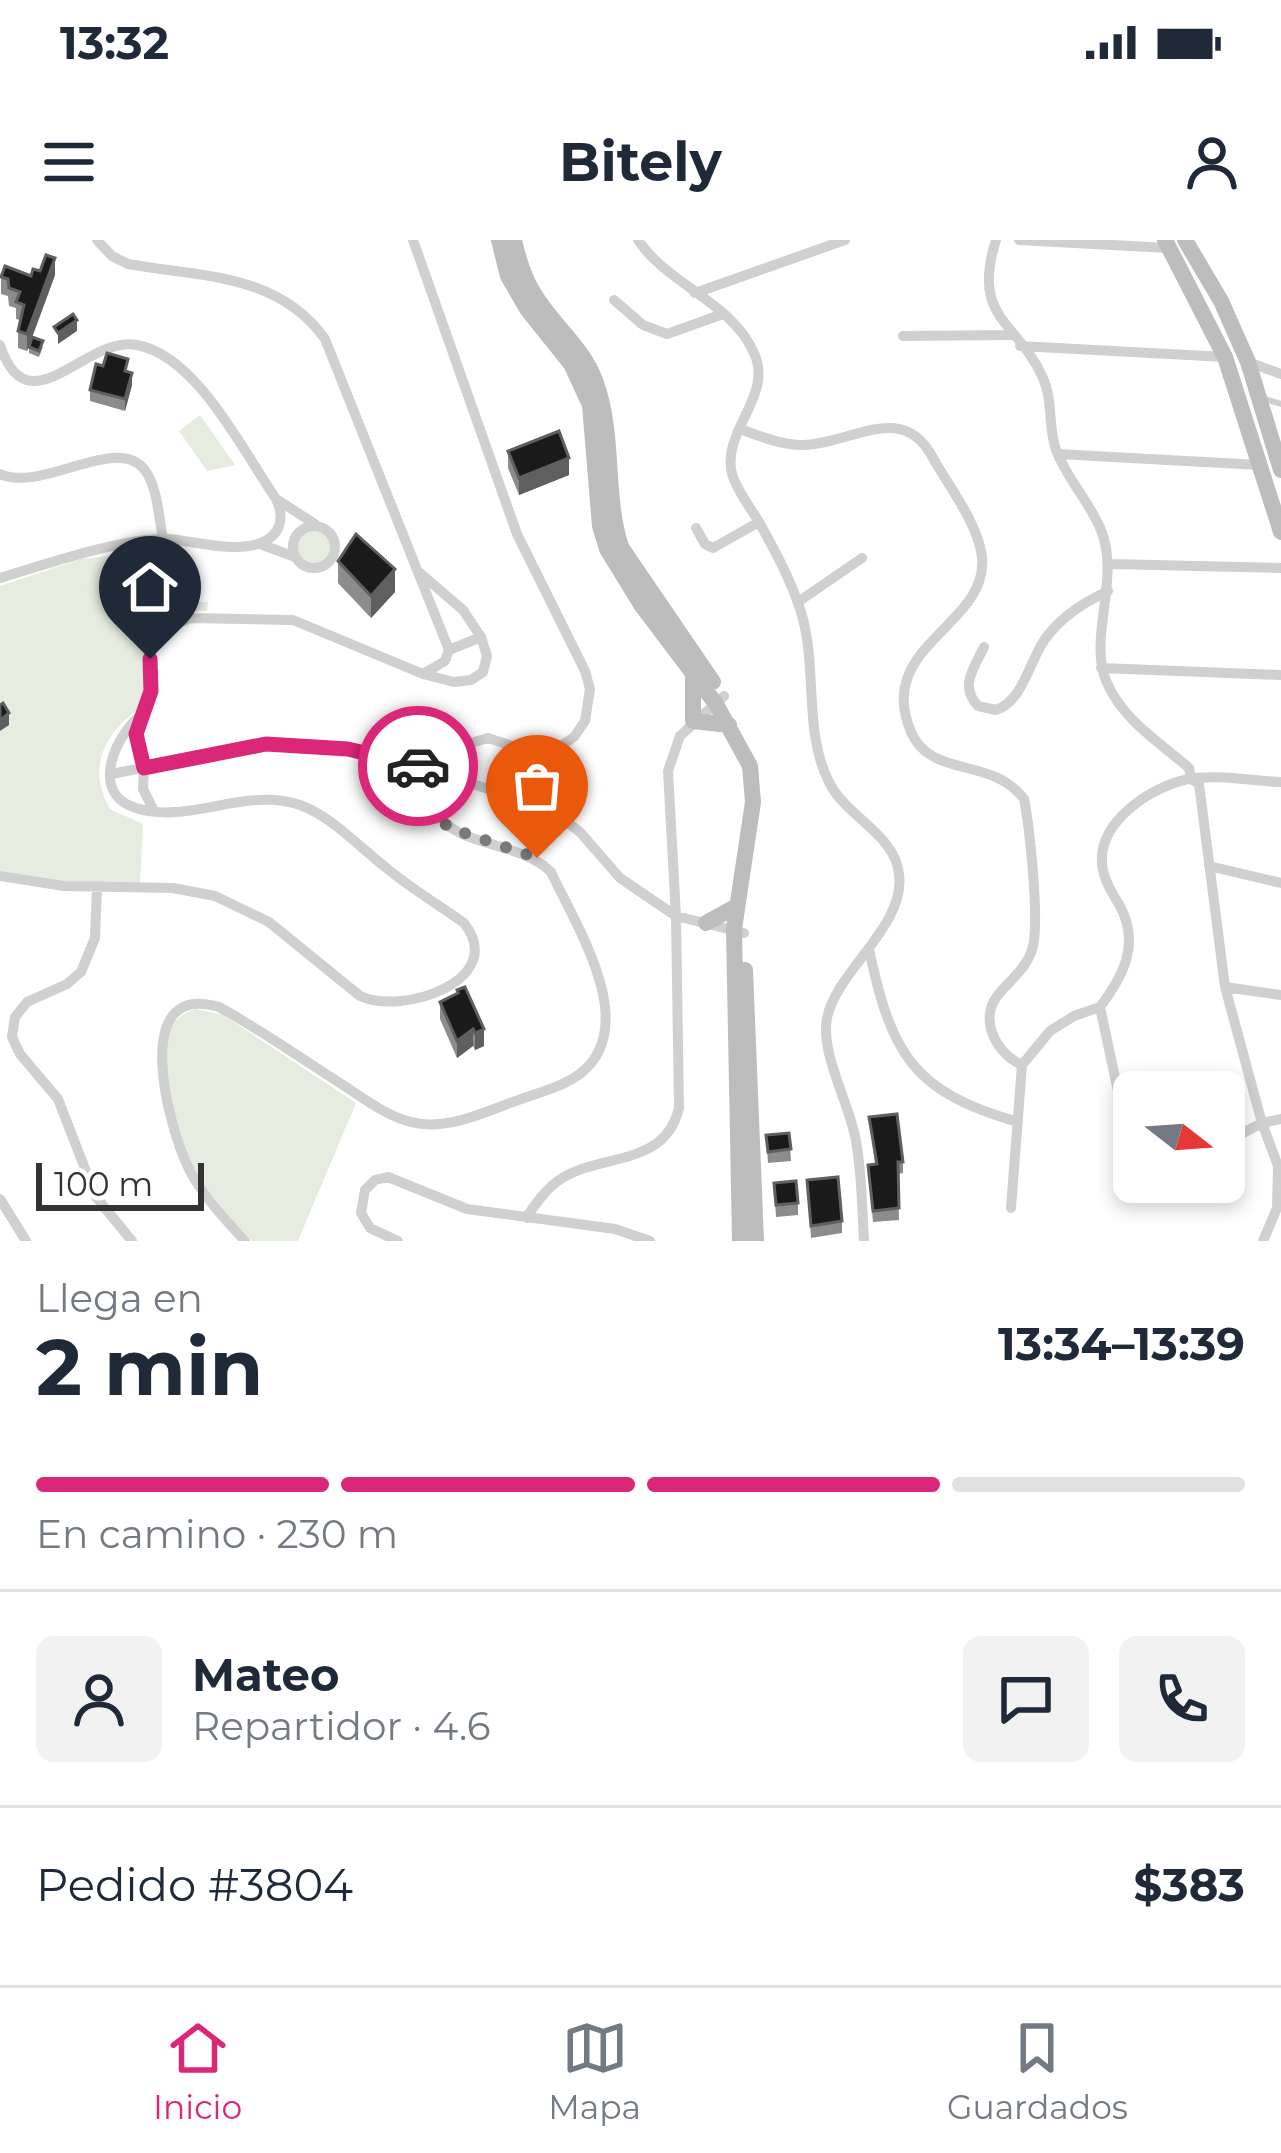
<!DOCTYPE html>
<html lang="es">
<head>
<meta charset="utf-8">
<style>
  :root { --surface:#fff; --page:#f2f2f3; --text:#1f2937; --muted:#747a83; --line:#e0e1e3; --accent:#db2777 }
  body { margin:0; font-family:Montserrat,sans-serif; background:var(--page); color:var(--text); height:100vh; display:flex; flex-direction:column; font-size:45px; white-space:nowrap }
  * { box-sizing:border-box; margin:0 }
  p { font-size:39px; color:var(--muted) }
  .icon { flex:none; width:66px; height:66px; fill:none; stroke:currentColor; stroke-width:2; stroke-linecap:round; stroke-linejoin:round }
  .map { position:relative; height:1001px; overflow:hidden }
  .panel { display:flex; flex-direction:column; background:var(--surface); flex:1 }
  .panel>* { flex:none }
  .needle { width:78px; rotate:107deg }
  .buttons { position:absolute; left:1113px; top:831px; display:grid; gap:24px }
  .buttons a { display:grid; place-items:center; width:132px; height:132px; border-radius:18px; background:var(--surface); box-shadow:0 6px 18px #0003; font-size:60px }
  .scale { position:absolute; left:36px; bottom:30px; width:168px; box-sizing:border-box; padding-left:12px; border:6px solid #333; border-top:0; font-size:33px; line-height:42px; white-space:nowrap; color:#333; -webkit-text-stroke:9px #fff; paint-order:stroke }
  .pin { position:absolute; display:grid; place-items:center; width:102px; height:102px; color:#fff; margin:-123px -51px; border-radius:50% 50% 50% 0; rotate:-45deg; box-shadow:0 0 12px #0007 }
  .pin .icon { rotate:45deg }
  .courier { position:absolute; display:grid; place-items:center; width:120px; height:120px; margin:-60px; border:9px solid #db2777; border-radius:50%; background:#fff; color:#222; box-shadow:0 3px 15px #0007 }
  .overview em { font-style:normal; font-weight:700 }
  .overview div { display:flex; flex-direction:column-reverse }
  .overview { display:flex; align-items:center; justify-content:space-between; height:204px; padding:0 36px }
  h1 { font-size:78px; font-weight:700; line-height:90px }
  .bar { display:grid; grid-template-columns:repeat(4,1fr); gap:18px 12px; align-content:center; height:144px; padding:0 36px }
  .bar i { height:15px; border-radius:9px; background:var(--line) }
  .bar .on { background:var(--accent) }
  .bar p { grid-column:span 4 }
  .line { display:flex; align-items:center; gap:30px; padding:0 36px; border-top:3px solid var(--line) }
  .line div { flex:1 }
  .round { display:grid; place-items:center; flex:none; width:126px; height:126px; border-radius:18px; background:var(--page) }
  .status { display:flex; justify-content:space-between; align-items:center; height:84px; padding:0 60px; background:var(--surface); direction:ltr }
  .status svg { height:33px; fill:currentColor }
  header { display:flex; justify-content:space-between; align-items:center; height:156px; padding:0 36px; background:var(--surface); font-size:54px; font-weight:700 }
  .menu { display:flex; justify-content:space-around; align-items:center; height:168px; border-top:3px solid var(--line); background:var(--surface); font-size:33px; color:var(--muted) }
  .menu a { display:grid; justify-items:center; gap:6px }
  .menu .on { color:var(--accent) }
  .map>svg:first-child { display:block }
  .green { fill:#e6ecdf }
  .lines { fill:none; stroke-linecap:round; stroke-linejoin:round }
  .lane { stroke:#d0d0d0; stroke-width:6 }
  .street { stroke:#d0d0d0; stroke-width:10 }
  .secondary { stroke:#bdbdbd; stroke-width:16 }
  .wall { fill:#8c8c8c }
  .shaded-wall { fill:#5f5f5f }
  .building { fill:#1a1a1a; stroke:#5f5f5f; stroke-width:3 }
  .done { stroke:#7a7a7a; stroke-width:12; stroke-dasharray:0 21.6 }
  .route { stroke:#db2777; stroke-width:15 }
</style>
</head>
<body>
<div class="status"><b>13:32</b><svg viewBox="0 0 49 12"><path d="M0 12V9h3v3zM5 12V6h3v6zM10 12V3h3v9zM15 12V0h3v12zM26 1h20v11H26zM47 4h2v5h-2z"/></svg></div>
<header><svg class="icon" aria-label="menu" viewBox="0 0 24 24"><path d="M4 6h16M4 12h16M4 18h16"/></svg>Bitely<svg class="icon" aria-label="person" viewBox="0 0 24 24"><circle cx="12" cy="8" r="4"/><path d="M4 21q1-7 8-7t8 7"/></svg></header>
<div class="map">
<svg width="1281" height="1001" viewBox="0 0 1281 1001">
  <rect width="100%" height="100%" fill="#fff"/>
  <path class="green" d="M200,175l35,50 -28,6 -28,-40z
    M296 307a18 18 0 1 1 36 0a18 18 0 1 1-36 0Z
    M136,313l3,51 69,-2 -1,9c-29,0 -60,8 -63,43 -1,16 4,32 -2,48 -4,9 -12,13 -19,20 -26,26 -31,55 -13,87l33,15 -3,59 -75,-2 -65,-10v-285l81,-27z
    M196,769l27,6 133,88 -58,138h-46c-21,-23 -43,-46 -58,-73 -16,-28 -40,-115 -21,-144 6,-8 14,-12 23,-15z"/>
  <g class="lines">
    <path class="lane" d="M1262,158l19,6"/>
    <path class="street" d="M97,0l15,16 16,8c73,13 150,9 197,75l124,311 -4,11 -22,13
      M638,0c30,45 94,62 116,113 20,43 -33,78 -22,121 5,17 18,33 27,48 16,29 32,58 42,90 17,55 2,119 28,170 16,34 66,52 70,92 7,52 -62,96 -72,144 -7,36 23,86 29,123 6,33 6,67 8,100
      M996,0c-25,79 21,80 47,138 10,22 5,49 13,72 11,29 33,51 45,80 20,50 -14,109 6,153 17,38 51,58 82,85l2,11 8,5 26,203 37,136 16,43 -1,42 -14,33
      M1019,0l149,8
      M695,53l150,-53
      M614,60l29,25 24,9 56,-20
      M903,96l109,-1
      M0,105c28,86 85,-10 137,0 60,11 106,106 139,154 7,15 7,31 -9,41 -28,16 -72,0 -102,-1 -43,-1 -122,26 -165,39
      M1020,106l205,11
      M1248,122l33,12
      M740,189c20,7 40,16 62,16 49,0 100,-46 131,13 16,29 45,65 49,99 7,69 -108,88 -71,175 20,47 81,24 113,67 6,31 14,110 10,142 -3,24 -22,37 -36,54 -20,25 -1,59 24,70
      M1058,214l201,11
      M0,234c44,20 123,-46 148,1 10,18 11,44 15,64
      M276,259l39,25
      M293 307a21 21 0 1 1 42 0a21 21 0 1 1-42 0Z
      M696,288l9,16 8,4 46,-26
      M260,304l35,13
      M1110,324l171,4
      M798,362l64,-44
      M984,407c-10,21 -25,39 -6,59l18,4c27,-9 33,-48 49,-71 17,-23 38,-36 63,-48
      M449,410l32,-13
      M1101,428l180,7
      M111,534l155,-30h43l82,14 157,50 32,24 40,46 56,38 68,17
      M154,571l-11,-22 1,-21 -8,-34 15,-43v-39l10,-21 29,-13 103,2 130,54 31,8 17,-2 12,-8 4,-16 -6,-19 -18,-27 -43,-37
      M1209,626l72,17
      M0,636l64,10 109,2 42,8 54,26 91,74c42,20 149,-16 104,-73 -25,-18 -52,-34 -75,-53 -28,-21 -56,-53 -89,-65 -53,-19 -112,20 -164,3 -49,-15 -19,-77 9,-96
      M97,647l-2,51 -14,34 -14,12 -40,18 -12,15 -3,20 8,17 38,45 38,98 36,44
      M869,709c22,104 43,143 149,173
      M1225,747l56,8
      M1224,903l38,-20 19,-4
      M1134,906l-8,-17 -26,-122c24,-32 40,-63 20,-101 -8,-13 -17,-27 -18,-43 -3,-42 49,-76 86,-84 28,-5 64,2 93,3
      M0,959l26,42
      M1011,968l11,-143 28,-34 24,-15 26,-9
      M526,978c11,-16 21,-31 38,-41 42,-24 101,-11 115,-69l-3,-192 -8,-145 12,-35 44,-40
      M245,1001c-20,-22 -44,-47 -57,-74 -19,-39 -60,-187 31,-160 42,23 83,52 124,78 20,13 41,29 64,36 38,11 72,-7 106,-19 22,-9 49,-14 68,-29 60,-48 -5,-147 -30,-201 -32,-32 -98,-25 -113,-60l12,-35 17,-33 21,-6 52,17 18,-7 16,-11 11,-16 5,-32 -5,-18 -68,-137 -104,-294
      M398,1001l-28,-13 -9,-15 4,-23 10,-10 13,-3 79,32 148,20 35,12"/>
    <path class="secondary" d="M499,0l9,36 19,33 44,55 19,41 10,121 7,23 35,57 74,98 34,62 3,36 -19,127 6,312
      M514,0c4,18 9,36 19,52 18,32 51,55 63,91 19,53 8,111 25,164l92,135
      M1165,0l60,117 56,175
      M1185,0l36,61 27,61 33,108
      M693,438v43l36,4
      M706,683l31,-17
      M745,730l11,271"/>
  </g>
  <path class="wall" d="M55,35l-28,76 -9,-3v-17l2,-11 -4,-1v-11l-7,-2 -1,-10 -7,-2v-17z
    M29,107h14l-4,10 -10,-4z
    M128,132l4,13 -7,26 -35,-10v-11z
    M508,211l61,24 -50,20 -11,-27z
    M338,321l57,31 -24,26 -33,-35z
    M457,750l27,56 -9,4 -2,-4 -16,12 -17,-39v-17l17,-8z
    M869,877l34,45v11l-5,1 1,46 -26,2 -5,-57 7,-1z
    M789,893l2,28 -23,2 -2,-28z
    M807,940l35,41v12l-31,5z
    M774,943l24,20v12l-22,2z"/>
  <path class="shaded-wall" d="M55,18v17l-28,76v-17z
    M77,80v11l-19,13v-11z
    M132,133v12l-7,26v-12z
    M569,218v17l-50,20v-17z
    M395,329v23l-24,26v-22z
    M9,473v12l-9,6v-11z
    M473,789v17l-16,12v-17z
    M484,789v17l-9,4v-17z"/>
  <path class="building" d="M46,15l9,3 -28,76 -9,-3 6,-26 -8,-3 4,-10 -11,-4 -1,-9 -7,-2 4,-11 26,10 2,-7 7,2z
    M73,74l4,6 -19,13 -4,-6z
    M32,97l11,4 -4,10 -10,-4z
    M107,113l21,6 -3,12 7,2 -7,26 -35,-9 6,-26 7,2z
    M559,191l10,27 -50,20 -11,-27z
    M356,294l39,35 -24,27 -33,-35z
    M3,463l6,10 -9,7v-15z
    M465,747l19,42 -9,4 -2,-4 -16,12 -17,-39 18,-9 -1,-3z
    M897,874l6,48h-5l1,46 -26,3 -5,-46 9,-1 -8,-47z
    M789,893l2,16 -23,3 -2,-17z
    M838,937l4,44 -31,5 -4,-46z
    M796,941l2,22 -22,2 -2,-22z"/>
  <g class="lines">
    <path class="done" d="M418,526l32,11 -13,30 10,20 90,31"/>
    <path class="route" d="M150,419l1,32 -15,43 8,34 122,-24 82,5 70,17"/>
  </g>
</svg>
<div class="buttons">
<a><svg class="needle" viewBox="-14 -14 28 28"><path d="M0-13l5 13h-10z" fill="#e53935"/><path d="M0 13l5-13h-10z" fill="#747a83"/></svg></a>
</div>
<div class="scale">100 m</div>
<div class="pin" style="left:537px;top:618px;background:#ea580c"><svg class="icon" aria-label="bag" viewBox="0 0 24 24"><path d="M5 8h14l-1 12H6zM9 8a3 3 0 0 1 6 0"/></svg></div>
<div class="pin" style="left:150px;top:419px;background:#1f2937"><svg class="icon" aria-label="home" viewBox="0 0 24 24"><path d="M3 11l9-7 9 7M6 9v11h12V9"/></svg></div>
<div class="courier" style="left:418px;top:526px"><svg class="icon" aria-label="car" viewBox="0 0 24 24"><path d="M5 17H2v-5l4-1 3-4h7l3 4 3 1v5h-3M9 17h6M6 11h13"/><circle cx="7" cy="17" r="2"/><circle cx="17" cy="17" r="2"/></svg></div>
</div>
<section class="panel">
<div class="overview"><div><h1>2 min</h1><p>Llega en</p></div><em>13:34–13:39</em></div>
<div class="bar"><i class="on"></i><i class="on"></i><i class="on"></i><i></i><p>En camino · 230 m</p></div>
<div class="line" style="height:216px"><a class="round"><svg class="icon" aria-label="person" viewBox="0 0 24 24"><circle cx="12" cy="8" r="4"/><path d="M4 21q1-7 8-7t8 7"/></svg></a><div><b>Mateo</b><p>Repartidor · 4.6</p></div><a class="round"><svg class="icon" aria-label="chat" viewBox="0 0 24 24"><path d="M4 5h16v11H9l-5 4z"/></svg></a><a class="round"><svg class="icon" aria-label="phone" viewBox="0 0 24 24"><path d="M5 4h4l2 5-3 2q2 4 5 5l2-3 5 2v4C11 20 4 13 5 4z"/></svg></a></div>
<div class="line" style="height:156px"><div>Pedido #3804</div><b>$383</b></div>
</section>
<nav class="menu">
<a class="on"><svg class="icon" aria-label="home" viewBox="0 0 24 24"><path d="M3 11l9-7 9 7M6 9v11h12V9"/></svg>Inicio</a>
<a><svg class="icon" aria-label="map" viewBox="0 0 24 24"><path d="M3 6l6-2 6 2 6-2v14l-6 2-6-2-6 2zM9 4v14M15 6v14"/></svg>Mapa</a>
<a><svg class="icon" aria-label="saved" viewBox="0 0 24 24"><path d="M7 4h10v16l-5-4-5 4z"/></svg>Guardados</a>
</nav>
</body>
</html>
